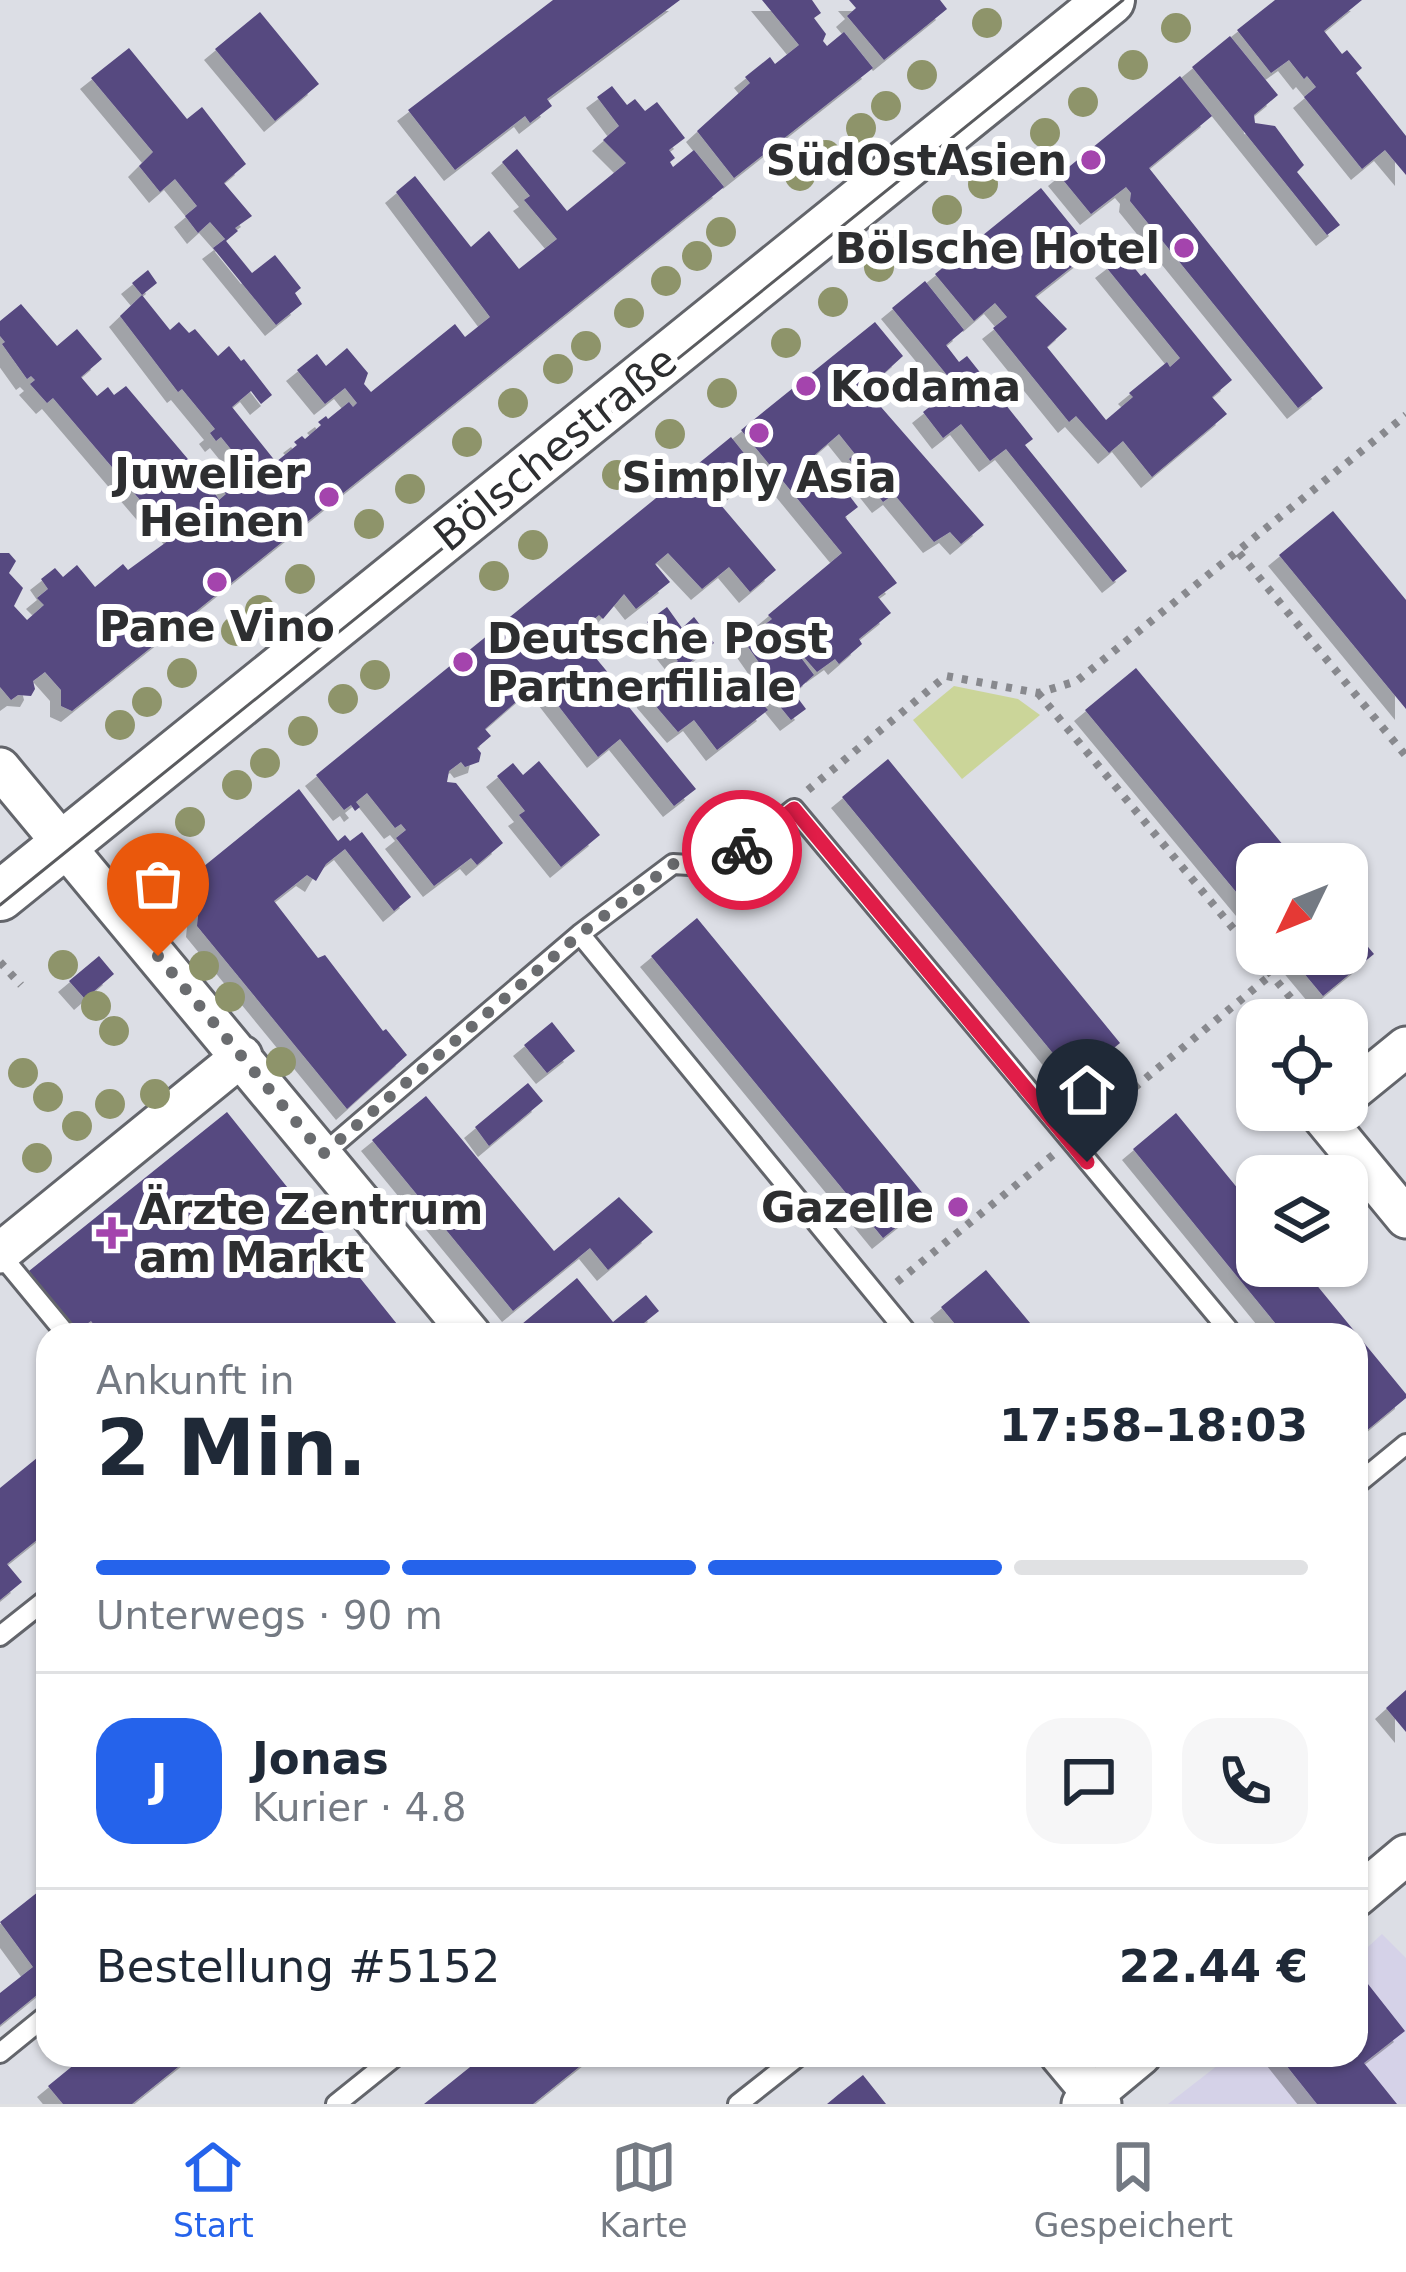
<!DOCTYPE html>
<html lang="de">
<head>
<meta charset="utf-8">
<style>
  :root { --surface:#fff; --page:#f6f6f7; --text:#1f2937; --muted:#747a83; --line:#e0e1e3; --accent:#2563eb }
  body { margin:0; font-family:"DejaVu Sans",sans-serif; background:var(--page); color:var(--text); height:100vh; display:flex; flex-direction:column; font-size:45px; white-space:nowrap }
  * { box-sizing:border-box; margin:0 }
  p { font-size:39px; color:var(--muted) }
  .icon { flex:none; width:66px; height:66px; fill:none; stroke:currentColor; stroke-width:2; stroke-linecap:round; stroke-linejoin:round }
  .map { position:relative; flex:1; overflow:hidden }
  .panel { position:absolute; left:36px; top:1323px; width:1332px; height:744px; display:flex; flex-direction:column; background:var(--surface); border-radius:36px; box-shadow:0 3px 9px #0004 }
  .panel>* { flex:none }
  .needle { width:78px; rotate:227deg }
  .controls { position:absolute; left:1236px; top:843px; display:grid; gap:24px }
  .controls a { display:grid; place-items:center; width:132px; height:132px; border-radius:24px; background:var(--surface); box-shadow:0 3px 9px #0004; font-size:60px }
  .pin { position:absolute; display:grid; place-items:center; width:102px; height:102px; color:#fff; margin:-123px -51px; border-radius:50% 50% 50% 0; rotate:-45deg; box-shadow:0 0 12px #0007 }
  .pin .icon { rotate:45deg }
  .courier { position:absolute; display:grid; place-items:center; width:120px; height:120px; margin:-60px; border:9px solid #e11d48; border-radius:50%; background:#fff; color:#222; box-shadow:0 3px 15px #0007 }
  .head em { font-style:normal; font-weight:700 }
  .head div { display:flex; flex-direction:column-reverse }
  .head { display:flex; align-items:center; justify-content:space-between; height:204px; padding:0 60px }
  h1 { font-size:78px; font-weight:700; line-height:90px }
  .bar { display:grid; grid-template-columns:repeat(4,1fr); gap:18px 12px; align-content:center; height:144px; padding:0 60px }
  .bar i { height:15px; border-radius:9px; background:var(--line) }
  .bar .current { background:var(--accent) }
  .bar p { grid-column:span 4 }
  .line { display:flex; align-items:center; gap:30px; padding:0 60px; border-top:3px solid var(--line) }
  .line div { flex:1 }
  .round { display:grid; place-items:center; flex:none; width:126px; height:126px; border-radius:36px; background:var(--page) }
  .dock { display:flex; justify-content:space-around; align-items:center; height:168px; border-top:3px solid var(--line); background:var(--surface); font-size:33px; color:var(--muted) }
  .dock a { display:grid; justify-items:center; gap:6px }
  .dock .current { color:var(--accent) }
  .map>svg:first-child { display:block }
  .industrial { fill:#d5d2e8 }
  .green { fill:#cbd599 }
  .building { fill:#564880; filter:url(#shadow) }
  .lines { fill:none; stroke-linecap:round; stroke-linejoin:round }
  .service-casing { stroke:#63656b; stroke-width:24 }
  .minor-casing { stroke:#63656b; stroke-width:45 }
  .tertiary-casing { stroke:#63656b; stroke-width:54 }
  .path { stroke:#88898e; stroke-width:8; stroke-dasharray:6 9; stroke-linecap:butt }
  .service { stroke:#fff; stroke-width:18 }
  .minor { stroke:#fff; stroke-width:39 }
  .tertiary { stroke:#fff; stroke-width:48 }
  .tram { stroke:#5a5b5e; stroke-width:3 }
  .tree { fill:#8e946a }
  .done { stroke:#6a6c6f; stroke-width:12; stroke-dasharray:0 21.6 }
  .route { stroke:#e11d48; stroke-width:15 }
  .poi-dot { fill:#a444ad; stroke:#fff; stroke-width:4.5 }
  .labels { text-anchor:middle; stroke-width:12; stroke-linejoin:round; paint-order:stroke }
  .poi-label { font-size:42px; font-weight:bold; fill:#2d2e30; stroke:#fff; text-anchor:end }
  .street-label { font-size:42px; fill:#2d2e30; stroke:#fff }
</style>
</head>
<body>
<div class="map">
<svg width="1406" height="2104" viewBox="0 0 1406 2104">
  <defs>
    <filter id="shadow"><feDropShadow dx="-11" dy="11" stdDeviation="0" flood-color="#0004"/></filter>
  </defs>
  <rect width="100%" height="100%" fill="#dcdee5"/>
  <path class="industrial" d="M1382,1934l24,24v146h-238l63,-49h125v-97z"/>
  <path class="green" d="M954,686l64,13 22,16 -78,64 -49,-59z"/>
  <path class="building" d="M553,0h127l-133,99 5,7 -22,17 -5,-7 -70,54 -47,-60z
    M762,0h50l9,13 -7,5 12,16 -3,7 4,5 17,-14 29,36 -139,110 -37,-47 53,-48 -5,-6 25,-20 5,7 24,-19z
    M849,0h91l7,9 -63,51 -37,-44 9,-8z
    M1275,0h87l-38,31 18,23 5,-4 15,18 -6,5 50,63v39l-21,-25 -23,19 -58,-72 12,-10 -9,-11 -3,3 -15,-19 -18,13 -34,-43z
    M260,12l59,72 -44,37 -60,-72z
    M1230,36l48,59 -24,20 1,8 20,3 29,39 -7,7 43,53 -13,10 -135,-168z
    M129,48l58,71 15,-12 44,57 -22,19 28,33 -17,12 3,3 -12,10 26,32 23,-18 26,33 -6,5 7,11 -26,21 -63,-77 12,-9 -15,-17 -12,11 -13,-17 12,-10 -22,-27 -15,13 -21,-26 14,-14 -62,-74z
    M1180,76l32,40 -63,52 174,220 -25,20 -168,-207 1,-8 -5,-6 -35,27 -32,-39z
    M612,86l15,19 8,-6 10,12 12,-9 28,36 -16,12 6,8 -5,4 3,5 21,-17 30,37 -652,524 -11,-5v-16l-16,-18 -12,9 2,8 -4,7 -13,-1 -7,5 -11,-13v-134h9l7,8 -7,12 14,15 -9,18 13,14 17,-15 -7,-7 11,-9 -7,-10 14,-11 8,9 14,-12 18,22 28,-23 5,6 48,-35 -19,-23 -4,3 -100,-117 -6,5 -17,-19 5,-4 -4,-4 -4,3 -25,-35 3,-2 -5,-6v-15l21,-17 36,42 20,-17 25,30 -21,18 16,19 11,-9 6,8 12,-9 78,92 5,-5 5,6 -5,5 10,16 7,-6 -5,-5 15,-13 5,6 10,-8 -30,-37 -5,4 -6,-8 5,-4 -33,-40 -4,3 -58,-76 22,-21 -10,-12 16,-13 9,13 -15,12 28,35 9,-8 10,11 6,-4 23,27 11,-10 12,15 3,-2 28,36 -11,9 -10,-13 -19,16 44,55 21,-17 -3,-3 8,-6 3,3 16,-14 -3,-3 8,-6 2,3 21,-17 4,5 4,-4 -12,-15 -20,16 -28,-34 20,-16 9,12 21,-18 21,25 -4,11 7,8 84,-68 10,13 25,-20 -94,-125 19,-16 56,71 18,-16 30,38 38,-30 -33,-39 6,-4 -28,-34 15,-13 50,62 59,-48 -23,-23 16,-14 -22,-29z
    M1041,188l51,63 -57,45 32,33 -20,18 59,73 27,-23 -4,-4 38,-31 3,5 10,-9 -74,-91 17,-13 18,22 4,-3 87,107 -20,17 15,17 -75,63 -29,-36 -14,12 -33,-37 -7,6 -76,-94 14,-11 -12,-14 -21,18 -39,-47z
    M925,281l39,49 -18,15 13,17 8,-6 66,83 -8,6 102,126 -14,11 -107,-133 -16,12 -29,-37 -18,14 -20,-26 33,-26 -64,-78z
    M875,322l28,34 -22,20 8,10 -15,13 110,126 -23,19 -11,-12 -16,10 -40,-48 -11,8 -34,-43 6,-5 -16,-20 -29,25 10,11 -6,5 6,8 12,-10 26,34 -13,10 52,66 -19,14 13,16 -32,26 3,5 -23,20 -4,-5 -18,13 -36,-41 33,44 -20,18 12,16 -15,11 -27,-33 8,-6 -28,-40 28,-22 -4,-4 74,-62 -101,-123z
    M731,437l28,35 -39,32 56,66 -26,22 -21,-25 -27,22 -34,-36 -13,11 15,18 -34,27 -12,-15 -21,25 -4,-4 -22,19 13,16 6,-5 6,7 -7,5 34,41 -5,3 72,88 -22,17 -54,-67 -22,18 -48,-62 6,-7 -8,-14 -63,55 6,7 -14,12 4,5 -2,9 -14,5 -4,-5 -12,9 -2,11 9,1 47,60 -26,22 -6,-7 -37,28 -38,-48 10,-8 -5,-6 -6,4 -28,-35 -11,9 4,5 -5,4 -4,-6 -7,5 -28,-35z
    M1333,511l73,89v109l-127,-154z
    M667,607l15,21 12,-11 20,26 -30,24 23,30 28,-23 33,36 -51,40 -23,-30 -16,12 -30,-35 -2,-10 32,-26 -31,-39z
    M1136,668l163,196h-42v53l-172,-207z
    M888,759l232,284 -45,37 -233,-283z
    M539,761l61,74 -39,32 -42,-52 6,-4 -28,-35 16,-13 10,12z
    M299,789l39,52 7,-6 5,6 12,-9 49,65 -17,14 -49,-62 -19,15 -10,17 -9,-6 -33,26 44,57 7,-3 58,76 3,-2 21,26 -60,54 -150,-183 6,-59z
    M697,918l232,283 -46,37 -232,-282z
    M1347,922l27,32 -51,42 -35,-42h59z
    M99,956l15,18 -29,25 -16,-18z
    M552,1022l23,29 -28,22 -23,-28z
    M528,1083l15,18 -54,45 -14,-19z
    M426,1096l128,155 65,-54 34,35 -45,38 -18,-22 -77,63 -141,-171z
    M227,1112l174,217 -7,6h-292l-11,-14 -14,10 -48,-60z
    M1176,1113l81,99v54h44l105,128v4l-41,34 -9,-11v-86h-71l-152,-186z
    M986,1270l54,65h-76l-23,-28z
    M577,1278l36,44 33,-27 13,16 -30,24h-98l-9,-11z
    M48,1449v82l-41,33 15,18 -22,18v-112z
    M1406,1690v42l-20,-24z
    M48,1884v102l-48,39v-32l33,-26 -33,-45z
    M1364,1979l41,52 -41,32 33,41h-80l-39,-49h78v-69z
    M86,2055h107l-61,49h-69l-15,-18z
    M485,2055h109l-61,49h-109z
    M863,2075l23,29h-59l12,-10z"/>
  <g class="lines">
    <g class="service-casing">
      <path id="service" d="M580,934l329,401
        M323,1154l257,-220 93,-70 49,3 72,-58 439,526
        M0,1254l67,81
        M1356,1485l50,-41
        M0,1636l48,-38
        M0,2053l48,-39
        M336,2104l61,-49
        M738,2104l62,-49"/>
    </g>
    <g class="minor-casing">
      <path id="minor" d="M0,768l471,567
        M1347,1095l59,-48
        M1329,1110l-7,6 84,102
        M0,1253l242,-197
        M1356,1897l50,-42
        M1060,2055l41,49
        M1082,2104l59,-49"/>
    </g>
    <g class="tertiary-casing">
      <path id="tertiary" d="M0,896l1110,-896"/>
    </g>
    <path class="path" d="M1239,553l167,203
      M1038,693l271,327
      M808,790l138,-114 92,17 39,-12 329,-266
      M0,962l21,23
      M1088,1126l184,-152
      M897,1282l156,-127"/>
    <use href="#service" class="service"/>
    <use href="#minor" class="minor"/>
    <use href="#tertiary" class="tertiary"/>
    <path class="tram" d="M0,905l1123,-905"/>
  </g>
  <g class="tree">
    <circle cx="987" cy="23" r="15"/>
    <circle cx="1176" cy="28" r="15"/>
    <circle cx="1133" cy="65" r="15"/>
    <circle cx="922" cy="75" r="15"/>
    <circle cx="1083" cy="102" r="15"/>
    <circle cx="886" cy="106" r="15"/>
    <circle cx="861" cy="128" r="15"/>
    <circle cx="1045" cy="133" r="15"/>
    <circle cx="826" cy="155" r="15"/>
    <circle cx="800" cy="176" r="15"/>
    <circle cx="983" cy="184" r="15"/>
    <circle cx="947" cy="210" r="15"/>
    <circle cx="721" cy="232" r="15"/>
    <circle cx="697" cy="256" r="15"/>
    <circle cx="879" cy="267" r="15"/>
    <circle cx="666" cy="281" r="15"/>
    <circle cx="833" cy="302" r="15"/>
    <circle cx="629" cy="313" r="15"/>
    <circle cx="786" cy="343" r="15"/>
    <circle cx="586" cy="346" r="15"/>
    <circle cx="558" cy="369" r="15"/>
    <circle cx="722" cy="393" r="15"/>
    <circle cx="513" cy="403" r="15"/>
    <circle cx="670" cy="434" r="15"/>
    <circle cx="467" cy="442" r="15"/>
    <circle cx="617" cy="475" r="15"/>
    <circle cx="410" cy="489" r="15"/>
    <circle cx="369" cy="524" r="15"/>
    <circle cx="533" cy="545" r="15"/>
    <circle cx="494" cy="576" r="15"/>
    <circle cx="300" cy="579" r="15"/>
    <circle cx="260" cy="610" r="15"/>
    <circle cx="236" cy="631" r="15"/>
    <circle cx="182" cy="673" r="15"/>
    <circle cx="375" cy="675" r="15"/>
    <circle cx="343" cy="699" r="15"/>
    <circle cx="147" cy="702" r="15"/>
    <circle cx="120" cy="725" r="15"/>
    <circle cx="303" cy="731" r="15"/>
    <circle cx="265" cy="763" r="15"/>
    <circle cx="237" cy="785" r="15"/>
    <circle cx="190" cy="822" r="15"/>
    <circle cx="161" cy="913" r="15"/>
    <circle cx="63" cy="965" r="15"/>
    <circle cx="204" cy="966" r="15"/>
    <circle cx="230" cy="997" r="15"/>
    <circle cx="96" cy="1006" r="15"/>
    <circle cx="114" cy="1031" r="15"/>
    <circle cx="281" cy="1062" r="15"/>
    <circle cx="23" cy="1073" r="15"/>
    <circle cx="155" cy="1094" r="15"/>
    <circle cx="48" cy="1097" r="15"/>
    <circle cx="110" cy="1104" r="15"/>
    <circle cx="77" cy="1126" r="15"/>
    <circle cx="37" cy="1158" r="15"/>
  </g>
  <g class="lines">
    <path class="done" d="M158,956l165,198 257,-220 93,-70 49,3 20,-17"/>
    <path class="route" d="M742,850l52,-41 293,353"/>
  </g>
  <g class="poi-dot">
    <circle cx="1091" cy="160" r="12"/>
    <circle cx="1184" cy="248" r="12"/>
    <circle cx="806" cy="386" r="12"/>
    <circle cx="759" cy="433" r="12"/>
    <circle cx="329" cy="497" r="12"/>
    <circle cx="217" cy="582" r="12"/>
    <circle cx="463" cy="662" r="12"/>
    <circle cx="958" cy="1207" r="12"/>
    <path d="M106 1215h12v12h12v12h-12v12h-12v-12h-12v-12h12z"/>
  </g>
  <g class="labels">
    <g class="poi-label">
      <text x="1067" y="175">SüdOstAsien</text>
      <text x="1160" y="263">Bölsche Hotel</text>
      <text x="830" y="401" text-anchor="start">Kodama</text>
      <text x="305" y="488">Juwelier<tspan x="305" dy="48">Heinen</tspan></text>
      <text x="759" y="492" text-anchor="middle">Simply Asia</text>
      <text x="217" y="641" text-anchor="middle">Pane Vino</text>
      <text x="487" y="653" text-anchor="start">Deutsche Post<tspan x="487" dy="48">Partnerfiliale</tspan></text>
      <text x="934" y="1222">Gazelle</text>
      <text x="139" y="1224" text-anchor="start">Ärzte Zentrum<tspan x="139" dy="48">am Markt</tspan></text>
    </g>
    <g class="street-label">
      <text transform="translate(555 448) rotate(-39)" y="15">Bölschestraße</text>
    </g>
  </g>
</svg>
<div class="controls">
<a><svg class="needle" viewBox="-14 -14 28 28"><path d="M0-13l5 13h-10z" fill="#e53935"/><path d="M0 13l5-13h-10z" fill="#747a83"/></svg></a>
<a><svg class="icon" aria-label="locate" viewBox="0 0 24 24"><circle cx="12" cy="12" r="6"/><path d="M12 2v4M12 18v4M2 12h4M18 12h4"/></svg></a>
<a><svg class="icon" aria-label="layers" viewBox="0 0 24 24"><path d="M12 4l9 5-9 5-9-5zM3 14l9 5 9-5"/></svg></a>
</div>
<div class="pin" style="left:158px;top:956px;background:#ea580c"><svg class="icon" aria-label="bag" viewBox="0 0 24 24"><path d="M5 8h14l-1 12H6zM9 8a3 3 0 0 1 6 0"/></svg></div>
<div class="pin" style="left:1087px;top:1162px;background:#1f2937"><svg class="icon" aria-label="home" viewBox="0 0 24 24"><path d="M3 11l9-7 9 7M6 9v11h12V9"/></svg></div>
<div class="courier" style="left:742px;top:850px"><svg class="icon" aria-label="bike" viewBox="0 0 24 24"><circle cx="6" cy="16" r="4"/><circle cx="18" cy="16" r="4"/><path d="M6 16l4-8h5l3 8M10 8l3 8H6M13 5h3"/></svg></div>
<section class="panel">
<div class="head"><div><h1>2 Min.</h1><p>Ankunft in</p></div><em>17:58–18:03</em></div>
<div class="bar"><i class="current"></i><i class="current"></i><i class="current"></i><i></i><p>Unterwegs · 90 m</p></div>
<div class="line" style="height:216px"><b class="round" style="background:var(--accent);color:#fff">J</b><div><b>Jonas</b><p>Kurier · 4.8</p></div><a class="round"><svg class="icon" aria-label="chat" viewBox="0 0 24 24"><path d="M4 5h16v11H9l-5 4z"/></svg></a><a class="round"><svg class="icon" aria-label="phone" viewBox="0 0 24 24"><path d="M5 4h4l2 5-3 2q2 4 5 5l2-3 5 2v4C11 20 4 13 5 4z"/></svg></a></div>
<div class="line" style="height:156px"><div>Bestellung #5152</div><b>22.44 €</b></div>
</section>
</div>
<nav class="dock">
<a class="current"><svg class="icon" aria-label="home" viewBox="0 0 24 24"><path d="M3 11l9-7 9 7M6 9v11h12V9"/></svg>Start</a>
<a><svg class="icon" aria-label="map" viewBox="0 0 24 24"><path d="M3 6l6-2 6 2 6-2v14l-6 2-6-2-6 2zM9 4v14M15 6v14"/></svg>Karte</a>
<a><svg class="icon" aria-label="saved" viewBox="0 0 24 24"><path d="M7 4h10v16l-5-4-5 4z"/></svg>Gespeichert</a>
</nav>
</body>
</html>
